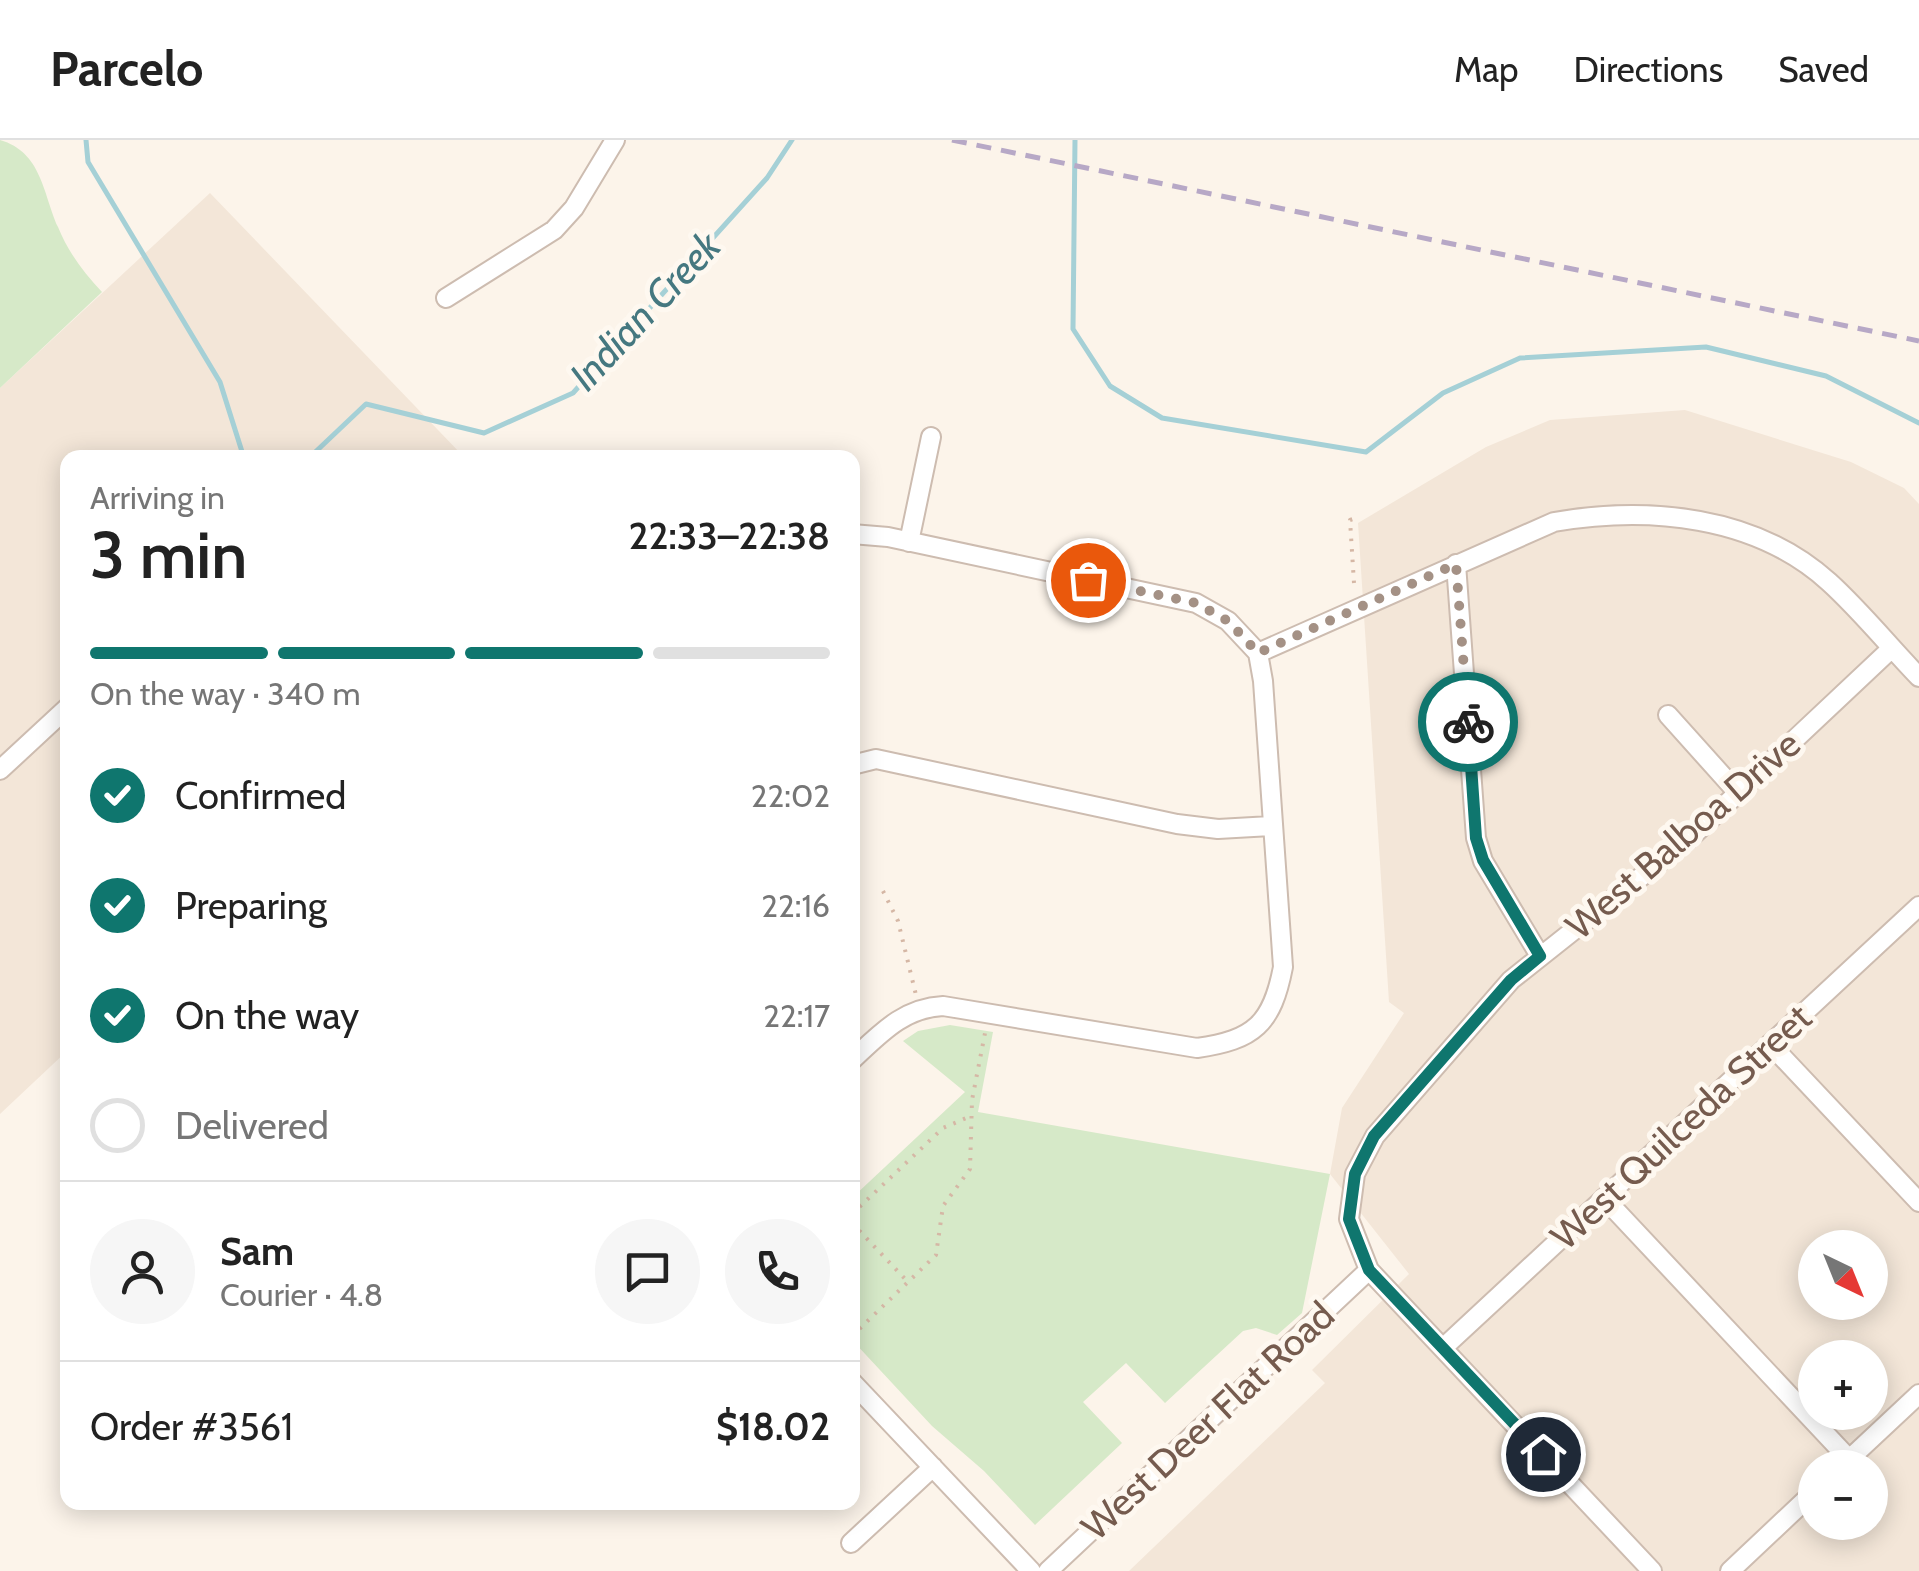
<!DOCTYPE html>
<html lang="en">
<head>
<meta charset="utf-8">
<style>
  :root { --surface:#fff; --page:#f6f6f6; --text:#222; --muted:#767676; --line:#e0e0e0; --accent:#0f766e }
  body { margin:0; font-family:Cabin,sans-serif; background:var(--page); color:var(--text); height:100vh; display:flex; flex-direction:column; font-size:38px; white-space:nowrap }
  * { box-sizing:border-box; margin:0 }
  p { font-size:32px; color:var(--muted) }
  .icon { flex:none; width:55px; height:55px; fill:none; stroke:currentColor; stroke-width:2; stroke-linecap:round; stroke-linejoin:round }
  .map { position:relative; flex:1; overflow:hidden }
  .drawer { position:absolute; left:60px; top:310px; width:800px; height:1060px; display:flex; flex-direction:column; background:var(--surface); border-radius:20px; box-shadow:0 5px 25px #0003 }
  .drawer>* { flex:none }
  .needle { width:65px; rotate:137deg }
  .tools { position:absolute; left:1798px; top:1090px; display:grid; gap:20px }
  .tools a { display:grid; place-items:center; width:90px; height:90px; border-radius:50%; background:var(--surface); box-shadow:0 5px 25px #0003; font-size:50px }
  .pin { position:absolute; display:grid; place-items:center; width:85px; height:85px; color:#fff; margin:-42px; border:5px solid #fff; border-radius:50%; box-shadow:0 2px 10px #0007 }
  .courier { position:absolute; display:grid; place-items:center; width:100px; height:100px; margin:-50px; border:8px solid #0f766e; border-radius:50%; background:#fff; color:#222; box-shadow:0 2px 12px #0007 }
  .overview em { font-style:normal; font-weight:600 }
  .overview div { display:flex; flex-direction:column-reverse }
  .overview { display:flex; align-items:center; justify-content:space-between; height:170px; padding:0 30px }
  h1 { font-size:65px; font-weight:600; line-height:75px }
  .bar { display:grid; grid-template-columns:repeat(4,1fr); gap:15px 10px; align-content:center; height:120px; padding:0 30px }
  .bar i { height:12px; border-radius:8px; background:var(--line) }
  .bar .on { background:var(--accent) }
  .bar p { grid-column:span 4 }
  .line { display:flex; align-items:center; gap:25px; padding:0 30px; border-top:2px solid var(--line) }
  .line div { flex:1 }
  .round { display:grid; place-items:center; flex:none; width:105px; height:105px; border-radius:52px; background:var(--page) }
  ol { padding:0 30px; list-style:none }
  li { display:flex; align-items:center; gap:30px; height:110px }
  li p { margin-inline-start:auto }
  li .icon { padding:10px; border-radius:50%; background:var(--accent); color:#fff; stroke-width:4 }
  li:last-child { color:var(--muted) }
  li i { width:55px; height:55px; border:5px solid var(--line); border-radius:50% }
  header { display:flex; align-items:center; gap:60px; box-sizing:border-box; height:140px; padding:0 50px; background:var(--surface); border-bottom:2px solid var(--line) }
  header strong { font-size:48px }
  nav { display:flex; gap:55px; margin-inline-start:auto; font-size:35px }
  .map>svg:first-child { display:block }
  .residential { fill:#f3e6d8; fill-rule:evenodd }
  .green { fill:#d6e9c8 }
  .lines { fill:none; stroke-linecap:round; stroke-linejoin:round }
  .stream { stroke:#a5d0d6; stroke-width:5 }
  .minor-casing { stroke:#cdbcb0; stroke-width:22 }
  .path { stroke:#d5b7a5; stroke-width:4; stroke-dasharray:2.5 8; stroke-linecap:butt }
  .minor { stroke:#fff; stroke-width:18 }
  .rail { stroke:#b7a8c6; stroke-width:5; stroke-dasharray:15 10; stroke-linecap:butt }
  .done { stroke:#a49185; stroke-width:10; stroke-dasharray:0 18 }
  .route { stroke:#0f766e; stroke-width:12 }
  .labels { text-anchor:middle; stroke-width:10; stroke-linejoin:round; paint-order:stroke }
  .street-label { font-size:38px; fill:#755b4e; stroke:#fef8f0 }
  .water-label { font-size:40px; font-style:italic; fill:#457880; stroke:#fef8f0 }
</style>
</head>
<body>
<header>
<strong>Parcelo</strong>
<nav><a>Map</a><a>Directions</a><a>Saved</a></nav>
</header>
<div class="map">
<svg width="1919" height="1431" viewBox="0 0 1919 1431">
  <rect width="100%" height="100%" fill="#fcf4ea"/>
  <path class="residential" d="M210,53l254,264 -396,1 -1,593 -67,63v-726z
    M1685,270l166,52 53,26 15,16v1067h-790l196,-188 -13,-13 97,-96 -79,-100 12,-66 62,-95 -15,-11 -31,-479 128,-76 64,-27zM1815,1108h55v54h-55zM1815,1218h55v54h-55zM1815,1328h55v54h-55z"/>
  <path class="green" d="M0,0c42,12 43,54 58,87 10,25 26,46 44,65l-102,96z
    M950,885l43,7 -15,80 352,62 -28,139 -25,22 -21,-7 -13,3 -78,72 -39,-40 -43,39 39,41 -87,82 -51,-54 -52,-45 -79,-85v-144l112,-105 -62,-51 15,-10z"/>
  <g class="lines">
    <path class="stream" d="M86,0l2,22 132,220 24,76
      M1075,0l-2,189 37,57 52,32 204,34 77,-59 77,-35 186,-11 120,29 93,47
      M309,318l57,-54 118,29 89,-40 194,-215 25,-38"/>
    <g class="minor-casing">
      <path id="minor" d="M446,158l108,-68 20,-22 41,-68
        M852,394l36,3 308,66 32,18 30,32
        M909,402l22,-105
        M1456,424l20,274 7,23 57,95
        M1258,513l296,-131c94,-16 201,-7 275,60 32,29 60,64 90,95
        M1668,575l70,78
        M852,625l24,-6 301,65 41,5 53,-3
        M0,630l68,-63
        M1770,904l149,158
        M852,920c28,-26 51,-52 91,-54l254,42c57,-8 75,-24 86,-81l-20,-286 -5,-28
        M1604,1058l245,261
        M1444,1207l475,-441
        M852,1242l179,189
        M1843,1325l76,-71
        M851,1403l82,-76
        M1048,1431l321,-301
        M1652,1431l-283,-301 -20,-51 6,-45 20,-38 136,-156 179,-142 202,-190
        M1730,1431l85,-80"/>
    </g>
    <path class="path" d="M1354,443l-4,-63 6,-2
      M883,751l15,30 18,74
      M852,1074l91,-86 28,-12
      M852,1083l56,59
      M852,1196l84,-81 7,-49 27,-37 2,-69 14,-72"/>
    <use href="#minor" class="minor"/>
    <path class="rail" d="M952,0l967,201"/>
  </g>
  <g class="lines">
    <path class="done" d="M1088,440l108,23 32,18 30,32 198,-89 12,158"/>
    <path class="route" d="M1468,582l8,116 7,22 57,96 -29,24 -137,156 -19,38 -6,45 20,51 174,184"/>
  </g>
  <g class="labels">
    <g class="street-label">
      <text transform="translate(1683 695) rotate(-41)" y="13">West Balboa Drive</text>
      <text transform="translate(1681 987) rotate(-43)" y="13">West Quilceda Street</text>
      <text transform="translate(1208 1281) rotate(-43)" y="13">West Deer Flat Road</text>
    </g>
    <g class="water-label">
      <text transform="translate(645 171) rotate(-47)" y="14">Indian Creek</text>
    </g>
  </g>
</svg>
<div class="tools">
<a><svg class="needle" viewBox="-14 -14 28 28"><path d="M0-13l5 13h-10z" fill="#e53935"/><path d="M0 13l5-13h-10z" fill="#767676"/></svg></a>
<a>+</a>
<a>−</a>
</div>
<div class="pin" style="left:1088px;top:440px;background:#ea580c"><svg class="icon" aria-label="bag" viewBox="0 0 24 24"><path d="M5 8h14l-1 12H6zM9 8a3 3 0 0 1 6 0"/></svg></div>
<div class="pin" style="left:1543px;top:1314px;background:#1f2937"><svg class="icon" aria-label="home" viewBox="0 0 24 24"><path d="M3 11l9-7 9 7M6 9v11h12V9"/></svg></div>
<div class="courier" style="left:1468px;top:582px"><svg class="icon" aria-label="bike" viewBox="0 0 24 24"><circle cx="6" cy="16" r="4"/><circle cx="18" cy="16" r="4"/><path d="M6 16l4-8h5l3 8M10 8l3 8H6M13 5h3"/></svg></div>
<section class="drawer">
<div class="overview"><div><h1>3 min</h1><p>Arriving in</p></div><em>22:33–22:38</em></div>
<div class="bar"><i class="on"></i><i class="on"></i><i class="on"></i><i></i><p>On the way · 340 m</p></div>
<ol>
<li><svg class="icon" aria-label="check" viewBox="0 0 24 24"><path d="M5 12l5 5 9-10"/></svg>Confirmed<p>22:02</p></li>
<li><svg class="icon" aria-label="check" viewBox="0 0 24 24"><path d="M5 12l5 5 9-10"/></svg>Preparing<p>22:16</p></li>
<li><svg class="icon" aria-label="check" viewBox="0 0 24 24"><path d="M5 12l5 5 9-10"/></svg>On the way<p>22:17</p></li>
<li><i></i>Delivered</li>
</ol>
<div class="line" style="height:180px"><a class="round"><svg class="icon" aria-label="person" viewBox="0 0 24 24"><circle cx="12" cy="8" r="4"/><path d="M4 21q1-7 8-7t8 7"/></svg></a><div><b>Sam</b><p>Courier · 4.8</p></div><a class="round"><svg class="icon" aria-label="chat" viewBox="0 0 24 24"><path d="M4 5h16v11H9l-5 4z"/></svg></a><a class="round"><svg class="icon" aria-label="phone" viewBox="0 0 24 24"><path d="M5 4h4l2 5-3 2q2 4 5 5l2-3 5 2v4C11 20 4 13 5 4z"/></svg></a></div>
<div class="line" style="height:130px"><div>Order #3561</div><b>$18.02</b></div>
</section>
</div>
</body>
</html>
